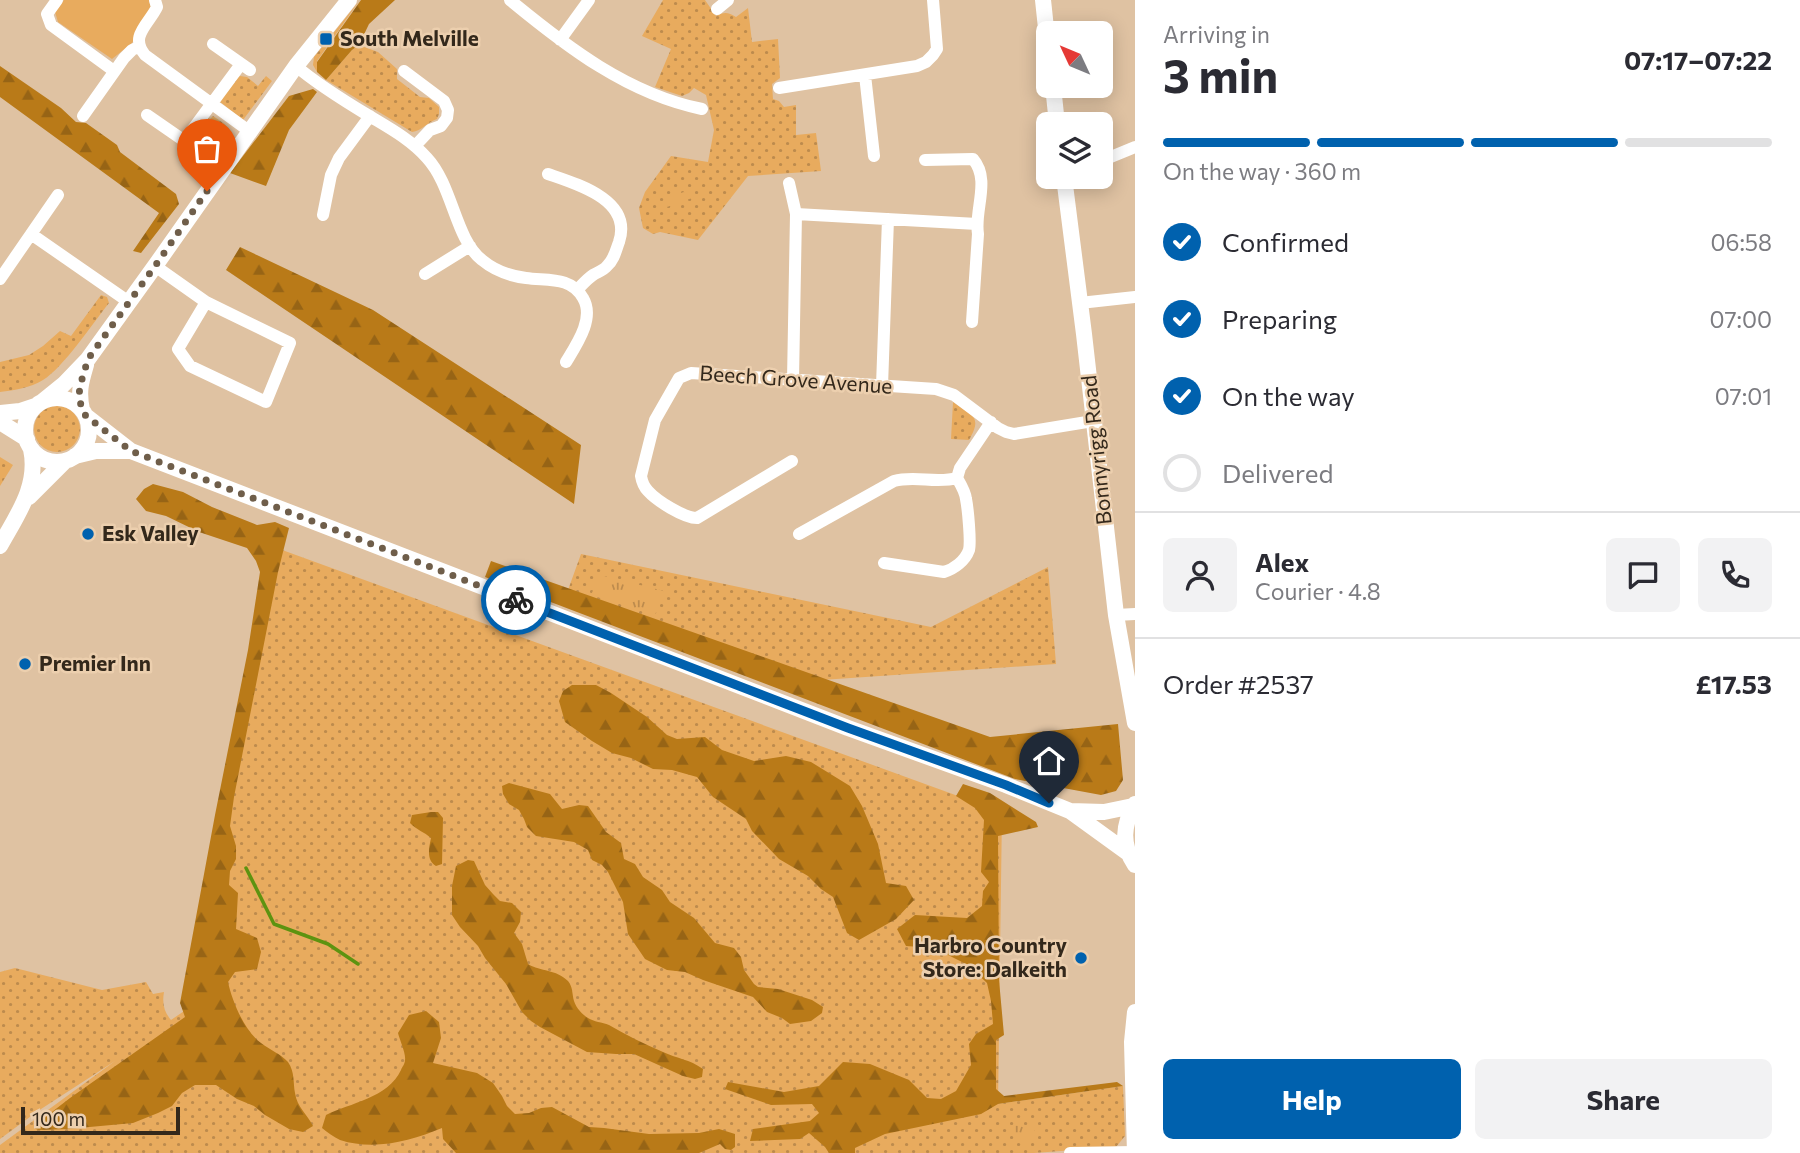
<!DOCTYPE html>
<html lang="en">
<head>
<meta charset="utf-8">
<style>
  :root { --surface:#fff; --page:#f2f2f3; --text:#2b2b33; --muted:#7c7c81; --line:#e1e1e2; --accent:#0061ae }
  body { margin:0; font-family:Commissioner,sans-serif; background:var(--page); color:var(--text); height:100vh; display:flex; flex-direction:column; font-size:26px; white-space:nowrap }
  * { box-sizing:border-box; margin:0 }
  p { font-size:23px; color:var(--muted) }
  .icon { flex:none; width:38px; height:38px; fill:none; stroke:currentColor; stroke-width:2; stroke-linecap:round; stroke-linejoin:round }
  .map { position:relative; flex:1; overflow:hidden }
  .details { display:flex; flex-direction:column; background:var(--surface); width:665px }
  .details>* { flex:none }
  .needle { width:46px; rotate:314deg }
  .fabs { position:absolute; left:1036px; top:21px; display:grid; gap:14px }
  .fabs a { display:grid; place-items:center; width:77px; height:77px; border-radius:10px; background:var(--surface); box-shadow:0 4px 18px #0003; font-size:35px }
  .scale { position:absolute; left:21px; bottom:18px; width:159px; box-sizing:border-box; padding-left:7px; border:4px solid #33281b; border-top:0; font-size:19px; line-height:24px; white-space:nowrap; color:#33281b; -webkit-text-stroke:5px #eccfae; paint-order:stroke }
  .pin { position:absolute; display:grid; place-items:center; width:60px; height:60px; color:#fff; margin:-72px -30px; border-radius:50% 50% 50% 0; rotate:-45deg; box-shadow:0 0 7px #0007 }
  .pin .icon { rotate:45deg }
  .courier { position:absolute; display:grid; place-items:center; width:70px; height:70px; margin:-35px; border:5px solid #0061ae; border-radius:50%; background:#fff; color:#222; box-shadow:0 2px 9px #0007 }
  .head em { font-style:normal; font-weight:700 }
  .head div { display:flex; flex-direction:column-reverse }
  .head { display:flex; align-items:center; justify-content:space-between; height:119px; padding:0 28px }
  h1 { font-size:46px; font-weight:700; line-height:52px }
  .bar { display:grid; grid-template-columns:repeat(4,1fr); gap:10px 7px; align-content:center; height:84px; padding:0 28px }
  .bar i { height:9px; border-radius:5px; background:var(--line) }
  .bar .on { background:var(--accent) }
  .bar p { grid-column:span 4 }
  .line { display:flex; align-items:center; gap:18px; padding:0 28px; border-top:2px solid var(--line) }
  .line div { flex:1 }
  .round { display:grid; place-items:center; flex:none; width:74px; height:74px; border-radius:10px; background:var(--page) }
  ol { padding:0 28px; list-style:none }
  li { display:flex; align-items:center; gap:21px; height:77px }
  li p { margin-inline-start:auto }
  li .icon { padding:7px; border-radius:50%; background:var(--accent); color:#fff; stroke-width:4 }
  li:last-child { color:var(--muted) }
  li i { width:38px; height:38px; border:4px solid var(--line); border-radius:50% }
  .button { display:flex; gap:14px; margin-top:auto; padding:14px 28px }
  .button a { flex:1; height:80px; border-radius:10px; background:var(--accent); color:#fff; font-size:28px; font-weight:700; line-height:80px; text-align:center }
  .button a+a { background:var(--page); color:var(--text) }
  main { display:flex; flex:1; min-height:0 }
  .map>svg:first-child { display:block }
  .grass { fill:url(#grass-dots) }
  .forest { fill:url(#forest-firs) }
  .park { fill:url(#park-tufts) }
  .garden { fill:#e8ab5e }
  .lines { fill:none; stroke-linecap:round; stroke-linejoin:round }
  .stream { stroke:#5d9310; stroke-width:3.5 }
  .minor { stroke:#fff; stroke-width:12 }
  .major { stroke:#fff; stroke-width:16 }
  .done { stroke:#6f5e4a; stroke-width:7; stroke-dasharray:0 12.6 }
  .route { stroke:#0061ae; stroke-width:9 }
  .poi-dot { fill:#0061ae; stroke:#eccfae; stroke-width:2.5 }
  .labels { text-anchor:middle; stroke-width:5; stroke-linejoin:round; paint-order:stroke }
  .poi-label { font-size:21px; font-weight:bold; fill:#33281b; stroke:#eccfae; text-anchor:start }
  .street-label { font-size:21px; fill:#33281b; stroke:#eccfae }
</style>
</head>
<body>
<main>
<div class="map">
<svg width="1135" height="1153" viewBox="0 0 1135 1153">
  <defs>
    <pattern id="grass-dots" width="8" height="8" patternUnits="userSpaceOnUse" patternTransform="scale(1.75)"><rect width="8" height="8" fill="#e8ab5e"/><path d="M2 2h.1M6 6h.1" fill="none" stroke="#bd8b4d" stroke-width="1.8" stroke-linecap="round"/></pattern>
    <pattern id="forest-firs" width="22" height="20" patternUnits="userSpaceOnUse" patternTransform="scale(1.75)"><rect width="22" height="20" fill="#b97a18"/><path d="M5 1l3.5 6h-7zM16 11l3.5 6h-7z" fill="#976415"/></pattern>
    <pattern id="park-tufts" width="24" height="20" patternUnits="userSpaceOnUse" patternTransform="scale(1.75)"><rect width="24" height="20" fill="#e8ab5e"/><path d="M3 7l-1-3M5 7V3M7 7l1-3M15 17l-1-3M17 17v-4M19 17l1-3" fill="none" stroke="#bd8b4d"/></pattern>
  </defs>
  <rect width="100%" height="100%" fill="#dfc2a2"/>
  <path class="grass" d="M360,0l-43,61v11l-4,-7 1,-8z
    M663,0h42l11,16c8,-4 12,-4 20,1l12,-9 4,34 26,-3 2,39 -8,6 1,15 6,2 5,6 12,-2v30l20,-2 5,38 -73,5 -50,64 -38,-8 -7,2 -10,-6 -4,-20 6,-16 26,-36 37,6 6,-32 -8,-35 -12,-7 -5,5 -7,3 -27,-9 16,-38 -29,-13z
    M359,45l19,7 19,17v10l23,18 9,1 10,9v7l-2,5c-10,3 -15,12 -25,13l-86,-52 26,-30z
    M240,76l7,1 11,9 8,-10 6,5 -29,39 -24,-19 17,-23z
    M213,116c8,6 20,11 18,23l-22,32 -6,2 -8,-5 5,-8 4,2 10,-13 -15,-11 -6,6 -1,-3 15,-24 3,2z
    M101,295l6,2 2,6c-16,20 -46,65 -66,77 -13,8 -28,10 -43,12v-30l29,-7 14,-9 17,-15 11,5z
    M953,402c19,14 30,14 16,38l-18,-1z
    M34 429a23 23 0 1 1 46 0a23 23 0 1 1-46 0Z
    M0,457l13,8 -13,21z
    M274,547l728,265 -4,292 125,-18 2,50 -9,11 -82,6h-1034v-8l115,-84 -77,50 -38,28v-167l15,-4 87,22 44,-8 7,12 11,-2c-2,11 0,20 7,28l16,-11z
    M581,554l350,73 117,-60 8,97 -234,16 -254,-90z"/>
  <path class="forest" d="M361,0h34l-26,24 -10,21 -7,5 -26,30 -9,-8v-10z
    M0,66l61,42 15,14 10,1 31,22 3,7 56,42 3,10 -38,49 -8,-2 26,-38 -159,-116z
    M313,89l4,3 -28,38 -23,56 -36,-13 59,-77z
    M240,247l133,63 208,135 -7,59 -348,-234z
    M153,484l30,8 29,15 45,18 18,-3 14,6 -11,44 -44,225 -4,29 6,20v13l-6,12 -1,14 9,8 -2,36 21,9 4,14 -4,17 -22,3 -7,10c4,19 17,50 33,61 9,7 20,11 27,19 7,10 5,21 7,31 2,14 12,21 18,33l-10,6 -14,-3 -24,-14 -11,-9 -17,-7 -21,-14h-21l-13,8 -10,13 -14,7 -25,10 -65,6 -30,1 -4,-2 5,-6 31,-24 115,-81 -5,-14 35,-188 33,-165 12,-78 -4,-11 -9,-13 -48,-16 -33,-16 -20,-5 -10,-12 8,-10z
    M491,561l499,176 128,-13 5,56 -7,11 -15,4 -86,-16 -530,-202z
    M572,685h24l15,8 36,24 20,18 10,4 28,-2 17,13 32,11 32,-5 25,6 39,24 12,20 16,38 8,39 20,3 8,14 -18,19 -37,21 -12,-7 -14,-36 -12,-8 -13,-13 -29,-17 -27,-28 -6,-12 -33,-22 -16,-20 -25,-7 -19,-1 -22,-11 -19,-5 -20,-12 -27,-19 -6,-21 4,-10z
    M509,783l41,11 12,15 17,-4 9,1 18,26 15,11 3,16 11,5 8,13 19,13 8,12 24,16 21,25 19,5 7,9 3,13 10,14 4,3 20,2 34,11 11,7 -1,6 -11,8 -21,3 -8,-6 -15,-6 -14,-15 -50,-17 -18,-8 -18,-2 -22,-11 -17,-25 -5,-32 -15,-30 -6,-7 -10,-5 -4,-10 -14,-8 -38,-6 -9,-9 -3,-8 -5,-9 -10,-6 -6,-10 -1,-8z
    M963,784l27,9 46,29 2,5 -40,9 1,144 5,55 -8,5v49l8,7 113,-14 6,4 -125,18 -17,10 -96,20 -30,14v5h-26l-4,-6 -16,-14 -9,6 -50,2 3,-12 57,-8 9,-8 -7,-9 -41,1 -46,-16 3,-7 56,10 35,-6 24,-24 27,2 39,16 18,18 14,1 15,-8 15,-26 -2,-21 7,-10 17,-10 -2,-23 -4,-18 -19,-18 -34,-17 -28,-2 -9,-17 18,-14 52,3 15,-12 1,-15 6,-9 -8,-10 3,-52 -9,-12 -19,-12z
    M431,812h7l5,6 -1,46 -6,2c-10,-6 -7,-18 -5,-28 -7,-6 -14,-8 -21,-15l2,-8z
    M468,860l6,1 11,24 8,9 7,7 12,2 9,9 -1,10 -6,11 8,11 6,20c13,8 28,5 40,17 5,6 4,13 6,20 2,7 9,14 14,17 6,4 14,4 21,7 17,10 35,19 54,27 15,7 26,7 40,17l-1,8 -7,2 -12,-3 -49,-22h-18l-29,-2 -47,-25 -9,-6 -9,-9 -16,-28 -21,-26 -7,-12 -18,-19 -8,-12v-29l4,-20z
    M426,1011l13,11 2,16 -8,25 44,10 16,10 9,13 5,10 8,8 14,-1 12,-5 11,-1 37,20 15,1 45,6 50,-1 20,-4 16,5v13l-4,3 -6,-1 -5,-5 -21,9h-243l-13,-14 -1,-11c-31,13 -68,23 -102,12 -6,-3 -13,-8 -18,-12l4,-13c24,-12 62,-17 75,-45 1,-3 4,-6 4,-10 1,-7 -5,-19 -7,-27l11,-18z"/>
  <path class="park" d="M684,192l8,6 -25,9 1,-10z
    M600,575l64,16 -9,24 -64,-20z
    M1034,1125v18h-19l-1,-17z"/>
  <path class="garden" d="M64,0h85l2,9 -19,34 -20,16 -54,-37 -3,-10z"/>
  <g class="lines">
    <path class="stream" d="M246,868l28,56 54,20 30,20"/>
    <path class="minor" d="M57,0l-10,14 4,11 63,46
      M155,0l2,7c-8,17 -28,29 -12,48l104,76
      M510,0c57,47 118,94 192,109
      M717,9l11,-9
      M560,40l29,-40
      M213,44l37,26
      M296,66c22,19 50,36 75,51 20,12 40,23 56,41 26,28 28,81 55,102 12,10 28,16 44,18 21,3 45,-2 57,20 12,20 -6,46 -17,64
      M404,71l40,30 4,9 -1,8 -6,8 -11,4 -15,16
      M865,75l9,81
      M779,88l138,-22 9,-4 7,-7 4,-6 -4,-49
      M147,115l52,36
      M83,116l41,-58 8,-8 6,-3
      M184,141l57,-77
      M925,160l48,-1c18,21 1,51 5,75l-6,88
      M1101,161l34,-14
      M548,174c29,10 85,26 71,68 -3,8 -5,18 -12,24 -3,4 -9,6 -14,9 -6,4 -11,10 -16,15
      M789,183l7,31 -3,166
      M796,214l181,10
      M323,215l8,-40 8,-17 31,-42
      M31,234l98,68
      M155,266l51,36 84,41 -24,59 -76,-36 -12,-17 28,-47
      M425,274l45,-28
      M0,279l58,-84
      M1080,303l55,-6
      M882,386l6,-167
      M792,461l-95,57c-13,0 -40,-17 -49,-27 -4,-4 -6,-9 -7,-15l14,-56 24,-42 12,-5 245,16 18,6 44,33 8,4 8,2 79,-13
      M799,534l95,-53c21,-6 42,3 63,-3l3,-10 31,-46
      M884,563l60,9c10,-3 21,-11 25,-22 2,-8 -1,-41 -3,-51 -1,-8 -5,-14 -9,-21
      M1116,615l19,-1
      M1070,1153l65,-1"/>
    <path class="major" d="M1043,0l5,47
      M1053,86l4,38
      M1064,177l20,157 32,281 19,108
      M25 430a32 32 0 1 1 64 0a32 32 0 1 1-64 0Z
      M43,401l21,-17 24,-25 67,-93 141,-200 53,-66
      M82,410c-4,-19 -1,-28 4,-45
      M0,413l20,-2 15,-5
      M86,416l45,35 717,277 158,57 64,26 58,42
      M0,422l27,17
      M75,456l21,-5h35
      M29,497l36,-36
      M0,546c17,-31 39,-60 31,-97
      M1135,804c-12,21 -14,40 0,61
      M1070,811l34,1 29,-6
      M1135,1153l-3,-111 3,-30"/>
  </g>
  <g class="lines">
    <path class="done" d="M207,191l-52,75 -67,93 -8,27 -1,10 3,14 4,6 45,35 385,149"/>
    <path class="route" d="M516,600l332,128 158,57 43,18"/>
  </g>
  <g class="poi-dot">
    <rect x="319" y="32" width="14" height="14" rx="3.5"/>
    <circle cx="88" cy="534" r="7"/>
    <circle cx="25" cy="664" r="7"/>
    <circle cx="1081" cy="958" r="7"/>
  </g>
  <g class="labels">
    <g class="poi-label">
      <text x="340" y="46">South Melville</text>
      <text x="102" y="541">Esk Valley</text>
      <text x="39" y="671">Premier Inn</text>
      <text x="1067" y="953" text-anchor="end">Harbro Country<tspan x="1067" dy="24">Store: Dalkeith</tspan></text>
    </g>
    <g class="street-label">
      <text transform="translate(796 380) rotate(4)" y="7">Beech Grove Avenue</text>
      <text transform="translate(1097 450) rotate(-96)" y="7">Bonnyrigg Road</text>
    </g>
  </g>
</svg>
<div class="fabs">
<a><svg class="needle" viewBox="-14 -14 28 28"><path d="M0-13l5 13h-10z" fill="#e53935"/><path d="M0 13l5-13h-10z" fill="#7c7c81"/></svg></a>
<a><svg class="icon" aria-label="layers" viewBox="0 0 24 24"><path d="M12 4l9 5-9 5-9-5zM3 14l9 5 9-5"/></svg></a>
</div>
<div class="scale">100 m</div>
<div class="pin" style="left:207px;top:191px;background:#ea580c"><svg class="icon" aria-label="bag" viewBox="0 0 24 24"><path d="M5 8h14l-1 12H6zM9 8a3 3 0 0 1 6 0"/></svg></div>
<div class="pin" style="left:1049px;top:803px;background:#1f2937"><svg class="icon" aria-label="home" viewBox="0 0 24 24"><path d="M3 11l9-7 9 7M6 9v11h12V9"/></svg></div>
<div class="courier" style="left:516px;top:600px"><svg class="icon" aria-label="bike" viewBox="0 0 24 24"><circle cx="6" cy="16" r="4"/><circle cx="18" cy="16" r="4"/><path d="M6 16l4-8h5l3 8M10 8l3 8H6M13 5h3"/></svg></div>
</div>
<section class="details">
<div class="head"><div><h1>3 min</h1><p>Arriving in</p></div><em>07:17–07:22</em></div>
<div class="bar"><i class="on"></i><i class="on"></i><i class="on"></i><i></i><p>On the way · 360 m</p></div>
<ol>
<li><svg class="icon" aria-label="check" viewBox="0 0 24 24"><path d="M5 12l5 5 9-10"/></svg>Confirmed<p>06:58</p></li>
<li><svg class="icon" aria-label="check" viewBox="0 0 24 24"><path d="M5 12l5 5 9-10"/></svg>Preparing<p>07:00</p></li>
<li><svg class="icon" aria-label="check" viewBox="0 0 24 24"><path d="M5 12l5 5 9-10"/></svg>On the way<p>07:01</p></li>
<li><i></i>Delivered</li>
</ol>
<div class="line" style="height:126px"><a class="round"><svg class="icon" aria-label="person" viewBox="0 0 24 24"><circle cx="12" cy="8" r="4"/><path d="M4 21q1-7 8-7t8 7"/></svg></a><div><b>Alex</b><p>Courier · 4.8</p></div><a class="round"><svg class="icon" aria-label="chat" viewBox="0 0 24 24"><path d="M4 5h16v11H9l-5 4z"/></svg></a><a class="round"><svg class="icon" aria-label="phone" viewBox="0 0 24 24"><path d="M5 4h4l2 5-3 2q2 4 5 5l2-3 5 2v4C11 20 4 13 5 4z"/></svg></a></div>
<div class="line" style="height:91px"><div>Order #2537</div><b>£17.53</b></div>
<div class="button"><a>Help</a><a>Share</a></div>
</section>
</main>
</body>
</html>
